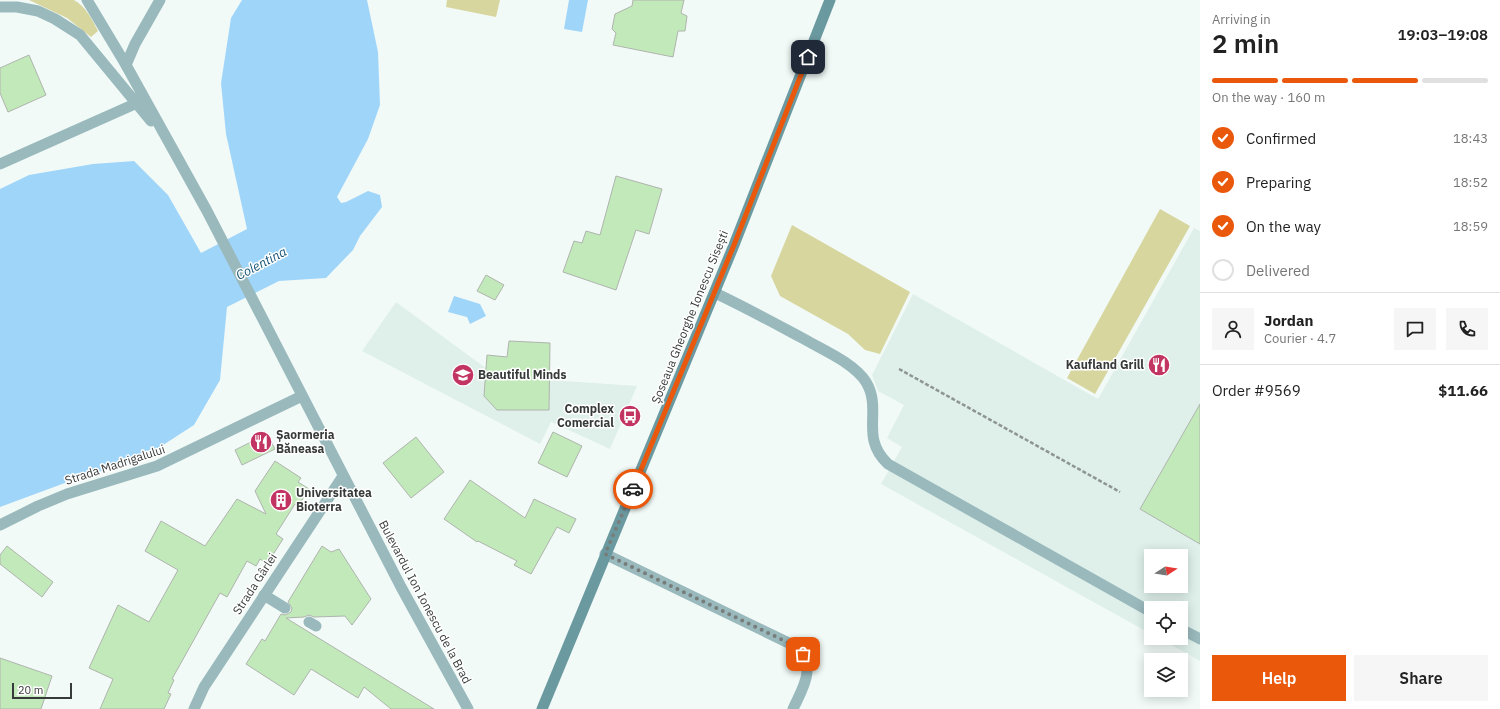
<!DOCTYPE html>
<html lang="en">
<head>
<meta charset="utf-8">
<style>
  :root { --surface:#fff; --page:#f6f6f6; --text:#222; --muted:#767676; --line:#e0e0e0; --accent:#ea580c }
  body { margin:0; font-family:"IBM Plex Sans",sans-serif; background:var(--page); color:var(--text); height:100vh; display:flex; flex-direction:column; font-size:15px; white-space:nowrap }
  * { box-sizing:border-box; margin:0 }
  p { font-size:13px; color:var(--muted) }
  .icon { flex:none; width:22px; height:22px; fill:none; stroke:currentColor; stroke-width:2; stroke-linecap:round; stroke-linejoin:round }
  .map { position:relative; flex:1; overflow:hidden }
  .drawer { display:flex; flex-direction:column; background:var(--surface); width:300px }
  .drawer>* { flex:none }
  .needle { width:26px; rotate:78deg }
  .buttons { position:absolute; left:1144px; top:549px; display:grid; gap:8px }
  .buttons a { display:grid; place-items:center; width:44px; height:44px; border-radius:0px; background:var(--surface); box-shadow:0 2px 10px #0003; font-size:20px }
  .scale { position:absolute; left:12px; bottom:10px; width:60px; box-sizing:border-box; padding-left:4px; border:2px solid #363a38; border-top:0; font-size:11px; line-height:14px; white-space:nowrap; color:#363a38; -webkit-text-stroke:3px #fff; paint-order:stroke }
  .pin { position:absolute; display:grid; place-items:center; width:34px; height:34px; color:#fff; margin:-17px; border-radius:8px; box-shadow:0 2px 6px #0006 }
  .courier { position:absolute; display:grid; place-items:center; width:40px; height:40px; margin:-20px; border:3px solid #ea580c; border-radius:50%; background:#fff; color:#222; box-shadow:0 1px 5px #0007 }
  .headline em { font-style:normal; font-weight:600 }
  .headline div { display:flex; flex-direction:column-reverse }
  .headline { display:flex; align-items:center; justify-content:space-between; height:68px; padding:0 12px }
  h1 { font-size:26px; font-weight:600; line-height:30px }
  .bar { display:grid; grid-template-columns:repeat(4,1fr); gap:6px 4px; align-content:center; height:48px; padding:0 12px }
  .bar i { height:5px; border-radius:3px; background:var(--line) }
  .bar .active { background:var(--accent) }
  .bar p { grid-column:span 4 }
  .line { display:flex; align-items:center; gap:10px; padding:0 12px; border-top:1px solid var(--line) }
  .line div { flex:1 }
  .round { display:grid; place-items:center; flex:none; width:42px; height:42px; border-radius:0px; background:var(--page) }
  ol { padding:0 12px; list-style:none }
  li { display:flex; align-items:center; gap:12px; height:44px }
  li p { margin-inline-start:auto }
  li .icon { padding:4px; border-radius:50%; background:var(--accent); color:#fff; stroke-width:4 }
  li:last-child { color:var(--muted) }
  li i { width:22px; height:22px; border:2px solid var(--line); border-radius:50% }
  .action { display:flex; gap:8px; margin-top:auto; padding:8px 12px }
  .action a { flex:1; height:46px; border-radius:0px; background:var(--accent); color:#fff; font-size:16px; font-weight:600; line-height:46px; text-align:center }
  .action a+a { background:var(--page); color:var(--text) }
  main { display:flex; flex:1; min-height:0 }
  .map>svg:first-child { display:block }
  .built { fill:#dff0ea; fill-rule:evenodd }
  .green { fill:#d8d69f }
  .water { fill:#a0d5fa }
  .building { fill:#c2e9b9; stroke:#afb4ae }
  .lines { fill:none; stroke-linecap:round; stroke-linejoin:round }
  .path { stroke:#8e9592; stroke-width:2.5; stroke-dasharray:4 2; stroke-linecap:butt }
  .service { stroke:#9ab9bd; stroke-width:11 }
  .minor { stroke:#9ab9bd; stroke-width:11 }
  .tertiary { stroke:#9ab9bd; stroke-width:11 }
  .secondary { stroke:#6b99a0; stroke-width:11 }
  .done { stroke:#777d7b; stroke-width:4; stroke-dasharray:0 7.2 }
  .route { stroke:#ea580c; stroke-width:5 }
  .labels { text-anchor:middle; stroke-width:3; stroke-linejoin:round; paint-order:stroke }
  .street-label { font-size:12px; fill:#363a38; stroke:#fff }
  .poi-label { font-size:12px; font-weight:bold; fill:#363a38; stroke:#fff; text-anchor:start }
  .water-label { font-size:13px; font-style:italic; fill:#175477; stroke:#fff }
</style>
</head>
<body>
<main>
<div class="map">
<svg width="1200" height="709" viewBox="0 0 1200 709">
  <rect width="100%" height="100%" fill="#f1faf7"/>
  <path class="built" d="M1194,228l6,3v430l-41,-23h22v-30h-30v26l-270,-150 21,-37 -15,-9 17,-33 -26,-14 -6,-16 41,-81 185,105zM1151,556h30v30h-30z
    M396,302l91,67 63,11 87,6 -27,63 -59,-27 -11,22 -178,-93z"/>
  <path class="green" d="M29,0h45c12,7 18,19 24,31l-7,6 -24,-19z
    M447,0h53l-4,17 -50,-10z
    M1160,209l30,17 -95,168 -28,-16z
    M792,225l118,67 -30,62 -15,-4 -17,-16 -68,-38 -9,-20z"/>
  <path class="water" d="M242,0h125l11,52 2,53 -12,34 -31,58 4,6 5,-1 22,-11 12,4 2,12 -22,29 -7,14 -27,28 -47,3 -52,26 -7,73 -26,45 -51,33 -70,22 -73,27v-318l29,-14 64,-11 41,-3 34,34 33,58 46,-24 -21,-95 -5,-51 10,-65z
    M569,0h19l-6,32 -18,-3z
    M454,296l26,8 6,12 -16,8 -3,-7 -19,-5z"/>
  <path class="building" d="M633,0h51l-3,13 6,3 -2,15h-7l-5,26 -60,-12 3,-12 -4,-4 3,-15 17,-8z
    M29,55l17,40 -38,17 -8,-19v-25z
    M616,176l46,13 -13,45 -13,-4 -20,60 -53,-18 11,-31 8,2 4,-12 14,4z
    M486,275l18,10 -9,15 -18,-9z
    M509,341l41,2 -1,67h-52l-13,-14 3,-41 20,2z
    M1200,404v140l-60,-35z
    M553,432l29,14 -15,31 -29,-14z
    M267,434l8,15 -33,16 -7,-15z
    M416,437l28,35 -33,26 -28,-35z
    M275,461l26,17 -3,4 11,7 -11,17 -3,-2 -19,30 7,5 -16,25 -7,-5 -4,7 -9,-5 -20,36 -7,-4 -48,86 2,1 -6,13 3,1 -7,15h-64l13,-30 -24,-11 29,-63 31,17 29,-52 -33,-19 16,-30 44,25 32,-47 29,15 -11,-23z
    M470,480l55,38 9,-19 42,20 -7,14 -12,-6 -26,47 -17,-9 3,-4 -39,-20 -1,1 -33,-23z
    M7,546l46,36 -11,15 -42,-33v-9z
    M322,546l9,6 8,-3 32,50 -19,26 -7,-9 -31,1 -5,-2 -5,2 -18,1 148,91h-43l-27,-22 -6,11 -47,-29 -17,26 -48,-31 16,-25 3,2 16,-27 4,1 6,-3 1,-4 -4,-6z
    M0,658l52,18 -11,33h-41z"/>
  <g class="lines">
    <path class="path" d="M899,369l221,123"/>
    <path class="service" d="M126,65l9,-21 25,-44
      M715,293c30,14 59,30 89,46 19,11 50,24 62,43 17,28 -7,55 22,82l263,148
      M605,554l190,92c22,22 9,39 -2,63
      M264,595l21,13
      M309,622l7,4
      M1181,629l19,10"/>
    <path class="minor" d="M0,164l137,-61
      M0,525l38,-19 29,-12 90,-28 145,-70
      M194,709l10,-22 139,-211"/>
    <path class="tertiary" d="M87,0l39,65 81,146 194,376 67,122
      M0,7h17l21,4 17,8 25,16 71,86"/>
    <path class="secondary" d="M542,709l192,-464 96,-245"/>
  </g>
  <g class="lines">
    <path class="done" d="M633,489l-28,65 190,92 8,8"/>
    <path class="route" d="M633,489l101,-244 74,-188"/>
  </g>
  <defs>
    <g id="restaurant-disc" transform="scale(1.15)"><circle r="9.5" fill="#c23462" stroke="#fff"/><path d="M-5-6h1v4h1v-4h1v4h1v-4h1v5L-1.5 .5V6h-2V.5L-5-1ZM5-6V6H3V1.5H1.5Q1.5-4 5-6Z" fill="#fff"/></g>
    <g id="school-disc" transform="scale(1.15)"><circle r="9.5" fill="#c23462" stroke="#fff"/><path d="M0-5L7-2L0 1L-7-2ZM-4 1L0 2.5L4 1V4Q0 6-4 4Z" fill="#fff"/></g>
    <g id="bus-disc" transform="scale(1.15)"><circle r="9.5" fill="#c23462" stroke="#fff"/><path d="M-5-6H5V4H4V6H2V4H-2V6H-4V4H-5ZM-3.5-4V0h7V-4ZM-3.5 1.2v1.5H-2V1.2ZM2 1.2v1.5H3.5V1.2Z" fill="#fff"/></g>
    <g id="building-disc" transform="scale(1.15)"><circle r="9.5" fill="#c23462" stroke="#fff"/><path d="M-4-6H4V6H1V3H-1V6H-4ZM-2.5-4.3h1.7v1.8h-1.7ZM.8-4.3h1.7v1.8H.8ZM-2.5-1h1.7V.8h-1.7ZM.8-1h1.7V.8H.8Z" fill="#fff"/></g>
  </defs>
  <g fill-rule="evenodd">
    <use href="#restaurant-disc" x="1159" y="365"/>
    <use href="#school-disc" x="463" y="375"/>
    <use href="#bus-disc" x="630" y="416"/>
    <use href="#restaurant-disc" x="261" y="442"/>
    <use href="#building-disc" x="281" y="500"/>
  </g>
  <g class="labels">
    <g class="street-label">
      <text transform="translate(690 317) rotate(-68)" y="4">Șoseaua Gheorghe Ionescu Sisești</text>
      <text transform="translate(115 465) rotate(-18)" y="4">Strada Madrigalului</text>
      <text transform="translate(255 584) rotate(-57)" y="4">Strada Gârlei</text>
      <text transform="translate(425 602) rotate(62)" y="4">Bulevardul Ion Ionescu de la Brad</text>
    </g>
    <g class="poi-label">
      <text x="1144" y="369" text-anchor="end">Kaufland Grill</text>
      <text x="478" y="379">Beautiful Minds</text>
      <text x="614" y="413" text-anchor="end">Complex<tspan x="614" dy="14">Comercial</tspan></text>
      <text x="276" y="439">Șaormeria<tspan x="276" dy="14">Băneasa</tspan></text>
      <text x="296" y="497">Universitatea<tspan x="296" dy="14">Bioterra</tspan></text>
    </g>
    <g class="water-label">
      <text transform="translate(261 263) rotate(-28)" y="5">Colentina</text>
    </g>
  </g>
</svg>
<div class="buttons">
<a><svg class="needle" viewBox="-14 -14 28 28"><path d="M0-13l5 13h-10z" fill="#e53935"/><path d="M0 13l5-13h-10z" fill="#767676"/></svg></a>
<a><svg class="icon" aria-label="locate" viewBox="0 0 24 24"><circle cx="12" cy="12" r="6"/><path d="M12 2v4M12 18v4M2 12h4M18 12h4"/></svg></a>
<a><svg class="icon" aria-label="layers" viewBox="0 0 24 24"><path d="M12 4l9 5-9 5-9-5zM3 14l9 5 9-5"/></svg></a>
</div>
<div class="scale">20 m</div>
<div class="pin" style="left:803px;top:654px;background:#ea580c"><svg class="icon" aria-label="bag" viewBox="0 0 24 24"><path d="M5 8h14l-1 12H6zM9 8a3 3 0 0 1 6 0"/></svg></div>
<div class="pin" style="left:808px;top:57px;background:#1f2937"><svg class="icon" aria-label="home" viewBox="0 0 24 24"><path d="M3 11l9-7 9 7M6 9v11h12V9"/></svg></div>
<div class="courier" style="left:633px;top:489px"><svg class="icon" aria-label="car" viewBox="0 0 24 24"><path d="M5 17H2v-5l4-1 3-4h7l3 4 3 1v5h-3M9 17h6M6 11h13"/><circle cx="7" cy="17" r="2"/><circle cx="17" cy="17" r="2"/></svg></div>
</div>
<section class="drawer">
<div class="headline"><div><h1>2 min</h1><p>Arriving in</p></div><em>19:03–19:08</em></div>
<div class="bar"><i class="active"></i><i class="active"></i><i class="active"></i><i></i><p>On the way · 160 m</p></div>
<ol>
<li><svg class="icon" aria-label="check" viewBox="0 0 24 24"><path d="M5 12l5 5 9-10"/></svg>Confirmed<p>18:43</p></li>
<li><svg class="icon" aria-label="check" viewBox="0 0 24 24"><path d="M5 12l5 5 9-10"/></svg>Preparing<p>18:52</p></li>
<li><svg class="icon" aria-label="check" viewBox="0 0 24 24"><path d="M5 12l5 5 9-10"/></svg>On the way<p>18:59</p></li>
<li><i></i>Delivered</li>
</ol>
<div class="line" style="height:72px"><a class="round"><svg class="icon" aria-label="person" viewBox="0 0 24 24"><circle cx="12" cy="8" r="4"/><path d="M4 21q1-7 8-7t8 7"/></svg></a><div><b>Jordan</b><p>Courier · 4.7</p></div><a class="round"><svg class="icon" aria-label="chat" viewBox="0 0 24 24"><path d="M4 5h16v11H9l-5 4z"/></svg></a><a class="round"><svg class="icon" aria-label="phone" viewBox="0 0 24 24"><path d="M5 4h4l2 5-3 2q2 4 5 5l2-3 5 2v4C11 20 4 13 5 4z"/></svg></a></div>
<div class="line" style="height:52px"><div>Order #9569</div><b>$11.66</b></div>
<div class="action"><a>Help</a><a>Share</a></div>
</section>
</main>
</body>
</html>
